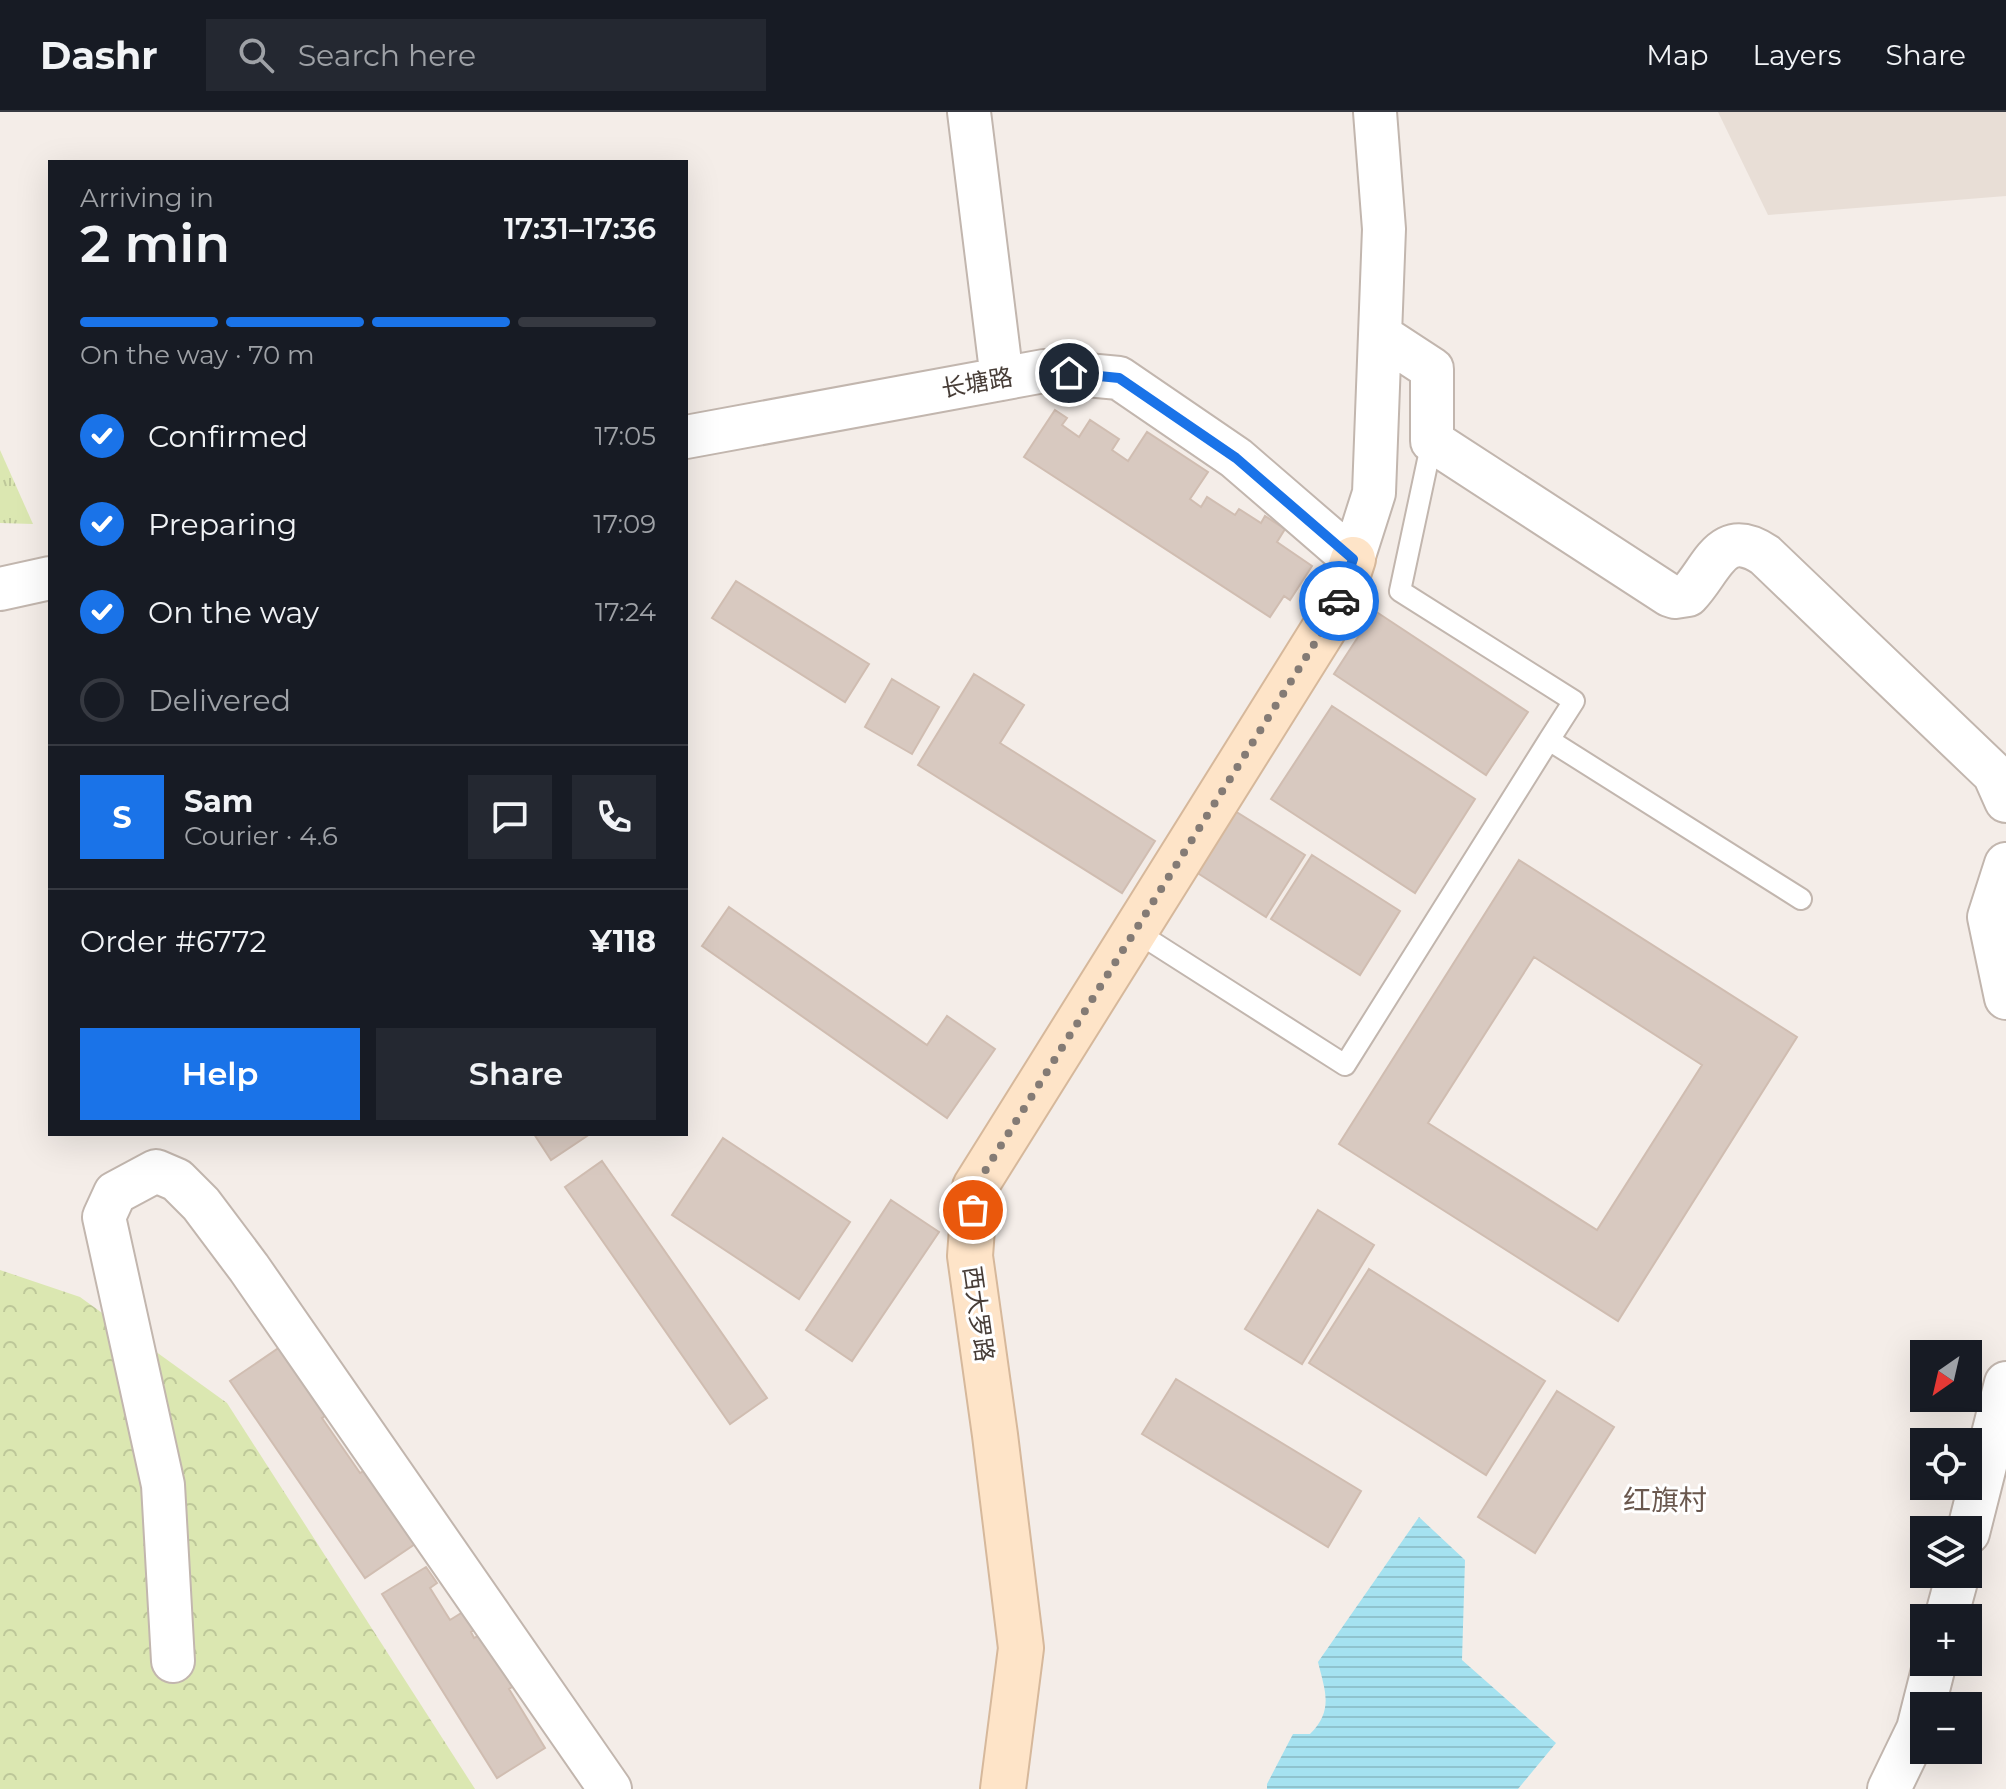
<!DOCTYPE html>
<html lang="en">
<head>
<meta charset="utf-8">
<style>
  :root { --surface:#171b24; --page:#242831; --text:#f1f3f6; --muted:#9ea1a6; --line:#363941; --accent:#1a73e8 }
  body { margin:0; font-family:Montserrat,"Noto Sans SC",sans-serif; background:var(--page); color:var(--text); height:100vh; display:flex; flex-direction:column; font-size:30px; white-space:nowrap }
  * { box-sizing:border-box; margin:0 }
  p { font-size:26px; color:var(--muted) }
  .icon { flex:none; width:44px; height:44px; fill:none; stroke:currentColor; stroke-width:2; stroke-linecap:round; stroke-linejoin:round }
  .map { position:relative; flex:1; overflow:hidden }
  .drawer { position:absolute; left:48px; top:48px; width:640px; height:976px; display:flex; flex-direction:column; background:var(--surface); border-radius:0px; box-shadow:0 8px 32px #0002 }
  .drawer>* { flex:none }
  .needle { width:52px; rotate:214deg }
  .controls { position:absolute; left:1910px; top:1228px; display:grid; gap:16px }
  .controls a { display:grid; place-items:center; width:72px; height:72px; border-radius:0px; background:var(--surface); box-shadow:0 8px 32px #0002; font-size:40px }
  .pin { position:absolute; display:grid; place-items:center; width:68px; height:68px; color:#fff; margin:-34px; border:4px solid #fff; border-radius:50%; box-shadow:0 2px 8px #0007 }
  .courier { position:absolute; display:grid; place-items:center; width:80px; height:80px; margin:-40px; border:6px solid #1a73e8; border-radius:50%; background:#fff; color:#222; box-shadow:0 2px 10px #0007 }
  .head em { font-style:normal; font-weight:600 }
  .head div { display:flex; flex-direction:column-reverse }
  .head { display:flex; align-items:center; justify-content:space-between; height:136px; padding:0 32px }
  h1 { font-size:52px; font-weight:600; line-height:60px }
  .bar { display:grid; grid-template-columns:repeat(4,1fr); gap:12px 8px; align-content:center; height:96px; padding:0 32px }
  .bar i { height:10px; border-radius:6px; background:var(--line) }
  .bar .selected { background:var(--accent) }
  .bar p { grid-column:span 4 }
  .line { display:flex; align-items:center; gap:20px; padding:0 32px; border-top:2px solid var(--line) }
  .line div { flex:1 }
  .round { display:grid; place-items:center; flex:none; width:84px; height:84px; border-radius:0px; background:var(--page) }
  ol { padding:0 32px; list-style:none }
  li { display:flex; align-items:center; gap:24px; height:88px }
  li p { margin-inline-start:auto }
  li .icon { padding:8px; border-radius:50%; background:var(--accent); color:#fff; stroke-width:4 }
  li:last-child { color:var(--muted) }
  li i { width:44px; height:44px; border:4px solid var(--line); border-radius:50% }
  .primary-button { display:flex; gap:16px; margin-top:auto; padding:16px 32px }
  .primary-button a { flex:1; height:92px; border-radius:0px; background:var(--accent); color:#fff; font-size:32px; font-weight:600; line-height:92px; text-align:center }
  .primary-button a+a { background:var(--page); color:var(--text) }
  header { display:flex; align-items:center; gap:48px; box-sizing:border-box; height:112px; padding:0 40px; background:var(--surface); border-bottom:2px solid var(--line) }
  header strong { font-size:38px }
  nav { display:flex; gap:44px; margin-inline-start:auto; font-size:28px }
  .search { width:560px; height:72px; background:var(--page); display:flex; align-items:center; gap:20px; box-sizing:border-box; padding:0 28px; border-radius:0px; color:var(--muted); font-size:30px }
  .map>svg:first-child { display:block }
  .residential { fill:#e8ded6 }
  .grass { fill:url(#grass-tufts) }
  .forest { fill:url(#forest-crowns) }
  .water { fill:url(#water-rules) }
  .building { fill:#d8c9c0; stroke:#d0bdb1; stroke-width:2; fill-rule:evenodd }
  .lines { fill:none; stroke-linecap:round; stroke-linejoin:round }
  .lane-casing { stroke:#c2b6ae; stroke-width:24 }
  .street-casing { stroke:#c2b6ae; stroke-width:46 }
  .secondary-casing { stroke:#d6b89b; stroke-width:48 }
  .lane { stroke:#fff; stroke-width:20 }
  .street { stroke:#fff; stroke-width:42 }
  .secondary { stroke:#fee4c8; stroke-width:44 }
  .done { stroke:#847b75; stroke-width:8; stroke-dasharray:0 14.4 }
  .route { stroke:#1a73e8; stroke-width:10 }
  .labels { text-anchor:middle; stroke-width:6; stroke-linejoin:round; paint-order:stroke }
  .street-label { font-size:24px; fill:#473d37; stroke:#fff }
  .quarter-label { font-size:28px; fill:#6a584e; stroke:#fff }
</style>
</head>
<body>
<header>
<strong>Dashr</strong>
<div class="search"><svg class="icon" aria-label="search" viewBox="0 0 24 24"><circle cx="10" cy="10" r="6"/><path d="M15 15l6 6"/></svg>Search here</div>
<nav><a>Map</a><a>Layers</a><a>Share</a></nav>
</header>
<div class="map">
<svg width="2006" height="1677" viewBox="0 0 2006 1677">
  <defs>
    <pattern id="grass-tufts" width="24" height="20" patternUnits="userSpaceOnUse" patternTransform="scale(2)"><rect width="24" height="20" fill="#dbe7b1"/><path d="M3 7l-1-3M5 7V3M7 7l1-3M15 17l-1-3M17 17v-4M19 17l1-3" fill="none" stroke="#bdc799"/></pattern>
    <pattern id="forest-crowns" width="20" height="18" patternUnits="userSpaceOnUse" patternTransform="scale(2)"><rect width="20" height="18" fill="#dbe7b1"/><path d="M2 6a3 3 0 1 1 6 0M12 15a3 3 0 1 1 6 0" fill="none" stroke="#bdc799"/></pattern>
    <pattern id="water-rules" width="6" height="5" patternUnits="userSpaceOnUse" patternTransform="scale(2)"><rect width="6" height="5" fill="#a5e2f0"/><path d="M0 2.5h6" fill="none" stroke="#8fc3ce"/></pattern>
  </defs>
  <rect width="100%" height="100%" fill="#f4ede8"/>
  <path class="residential" d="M1718,0h288v84l-238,19z"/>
  <path class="grass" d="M0,338l33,74 -33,-1z"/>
  <path class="forest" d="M0,1158l80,27 147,106 248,386h-475z"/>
  <path class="water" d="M1419,1405l46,43 -3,100 94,83 -38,46h-251v-5l26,-50h17c24,-24 15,-43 8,-72z"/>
  <path class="building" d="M1055,298l12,8 -5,7 17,12 11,-17 29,19 -7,11 16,11 19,-29 61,40 -18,27 11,8 6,-10 28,18 4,-6 22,14 4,-7 20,13 -8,13 35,24 -22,34 -6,-4 -14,21 -246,-160z
    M736,469l133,83 -24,38 -133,-84z
    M1375,499l153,101 -42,63 -152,-101z
    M974,562l50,31 -24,38 155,98 -33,52 -204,-128z
    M892,567l47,28 -27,47 -47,-27z
    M1332,594l143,93 -60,94 -144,-94z
    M1235,699l70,44 -39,62 -70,-45z
    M1312,743l88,56 -40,64 -89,-56z
    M1519,748l278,177 -179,284 -279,-177zM1534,845l168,108 -105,165 -169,-107z
    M729,795l198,138 20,-29 48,33 -48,69 -245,-172z
    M534,1022h56l-39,26z
    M723,1026l127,84 -51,77 -127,-84z
    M602,1049l165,237 -37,26 -165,-237z
    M891,1088l48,32 -87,129 -46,-31z
    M1318,1098l56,35 -72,119 -57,-35z
    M1369,1157l176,112 -59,94 -177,-112z
    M283,1233l47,68 -8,5 38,55 7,-4 51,73 -53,36 -135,-197z
    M1176,1267l185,112 -33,56 -186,-113z
    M1557,1279l57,36 -79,126 -57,-36z
    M426,1455l11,16 -7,5 20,32 21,-13 11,18 -11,7 3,6 16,-9 33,51 -14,9 36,59 -48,30 -115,-184z"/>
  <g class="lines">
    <g class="lane-casing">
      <path id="lane" d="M1432,329l-32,150 174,110 -25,39
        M1135,819l210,134 204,-325 252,159"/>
    </g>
    <g class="street-casing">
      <path id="street" d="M969,0l33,267
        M1380,223l52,34v72l237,154 6,2 13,-2c25,-26 33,-69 77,-40l229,219 12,27
        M686,325l358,-66 75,7 117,80 117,101 21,-66 10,-264 -9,-117
        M0,477l50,-11
        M2006,752l-17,53 17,81
        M1968,1421l38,-150
        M1946,1506l12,-44
        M173,1549l-10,-176 -59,-268 11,-24 41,-22 21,9 24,24 48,64 361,521
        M1889,1677l29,-60 17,-67"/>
    </g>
    <g class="secondary-casing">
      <path id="secondary" d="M1003,1677l18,-141 -26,-213 -25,-179 5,-69 362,-579 16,-49"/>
    </g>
    <use href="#lane" class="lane"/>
    <use href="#street" class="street"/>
    <use href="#secondary" class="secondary"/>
  </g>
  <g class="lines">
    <path class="done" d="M973,1098l2,-23 328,-525 34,-54 2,-7"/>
    <path class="route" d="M1069,261l50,5 117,80 117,101 -14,42"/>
  </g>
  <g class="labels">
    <g class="street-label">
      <text transform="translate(977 271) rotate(-10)" y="8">长塘路</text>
      <text transform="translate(978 1202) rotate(82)" y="8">西大罗路</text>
    </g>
    <g class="quarter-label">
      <text x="1665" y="1398">红旗村</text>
    </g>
  </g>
</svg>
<div class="controls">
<a><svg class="needle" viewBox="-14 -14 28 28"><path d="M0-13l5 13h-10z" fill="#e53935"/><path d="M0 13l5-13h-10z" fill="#9ea1a6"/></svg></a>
<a><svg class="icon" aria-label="locate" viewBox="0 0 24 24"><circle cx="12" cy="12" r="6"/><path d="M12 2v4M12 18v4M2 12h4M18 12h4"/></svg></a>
<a><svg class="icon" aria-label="layers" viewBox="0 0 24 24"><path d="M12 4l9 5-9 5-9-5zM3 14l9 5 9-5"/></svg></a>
<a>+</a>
<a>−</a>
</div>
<div class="pin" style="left:973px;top:1098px;background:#ea580c"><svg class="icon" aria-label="bag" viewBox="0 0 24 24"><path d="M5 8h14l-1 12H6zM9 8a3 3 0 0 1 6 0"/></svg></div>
<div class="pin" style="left:1069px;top:261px;background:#1f2937"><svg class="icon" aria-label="home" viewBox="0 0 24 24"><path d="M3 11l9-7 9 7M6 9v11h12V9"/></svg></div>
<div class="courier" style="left:1339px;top:489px"><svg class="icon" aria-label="car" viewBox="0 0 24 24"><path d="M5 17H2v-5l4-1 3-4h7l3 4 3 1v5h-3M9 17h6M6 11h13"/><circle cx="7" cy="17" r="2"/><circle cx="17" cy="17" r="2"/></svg></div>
<section class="drawer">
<div class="head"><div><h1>2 min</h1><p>Arriving in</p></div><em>17:31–17:36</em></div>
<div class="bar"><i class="selected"></i><i class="selected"></i><i class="selected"></i><i></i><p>On the way · 70 m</p></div>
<ol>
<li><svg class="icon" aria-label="check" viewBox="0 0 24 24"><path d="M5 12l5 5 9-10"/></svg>Confirmed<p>17:05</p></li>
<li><svg class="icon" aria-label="check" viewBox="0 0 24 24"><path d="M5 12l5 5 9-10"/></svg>Preparing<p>17:09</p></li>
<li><svg class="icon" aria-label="check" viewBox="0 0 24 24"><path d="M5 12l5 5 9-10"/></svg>On the way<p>17:24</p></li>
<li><i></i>Delivered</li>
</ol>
<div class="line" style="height:144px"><b class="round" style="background:var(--accent);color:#fff">S</b><div><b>Sam</b><p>Courier · 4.6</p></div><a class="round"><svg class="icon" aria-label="chat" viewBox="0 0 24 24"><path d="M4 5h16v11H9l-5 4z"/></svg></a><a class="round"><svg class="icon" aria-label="phone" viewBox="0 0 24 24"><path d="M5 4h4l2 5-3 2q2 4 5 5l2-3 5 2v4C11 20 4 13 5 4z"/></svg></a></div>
<div class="line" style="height:104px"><div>Order #6772</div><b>¥118</b></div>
<div class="primary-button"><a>Help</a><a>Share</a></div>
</section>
</div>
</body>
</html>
